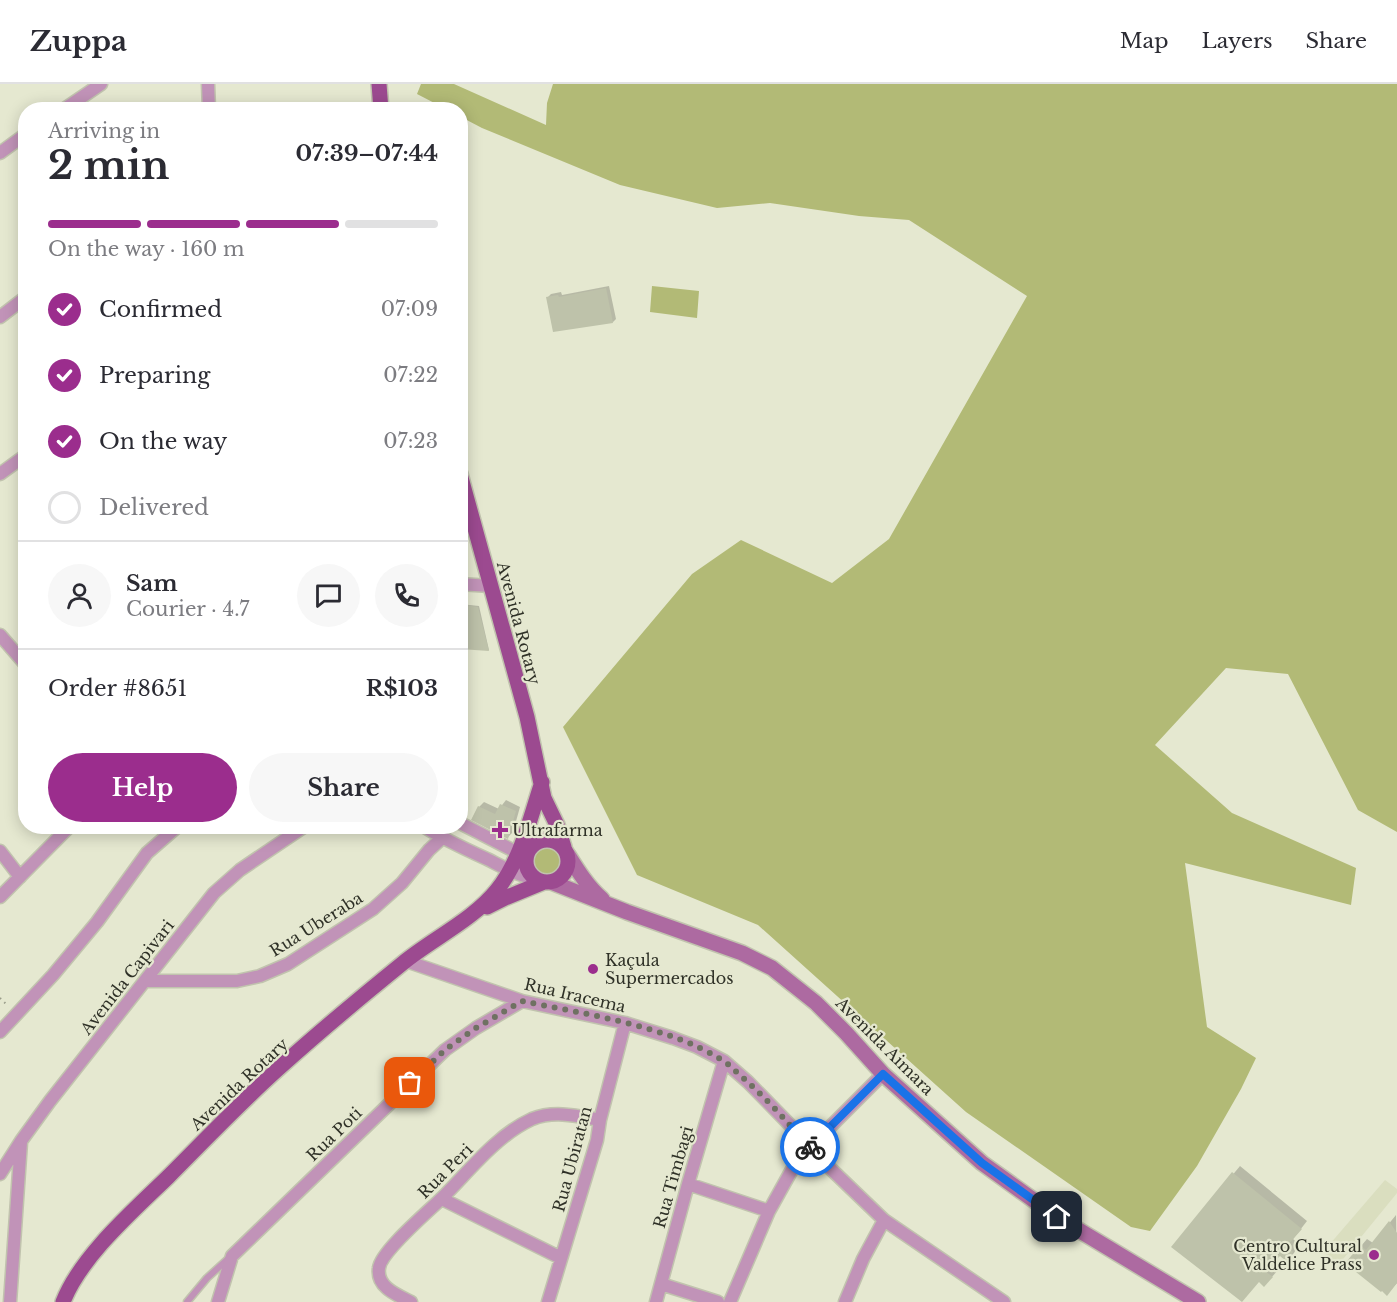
<!DOCTYPE html>
<html lang="en">
<head>
<meta charset="utf-8">
<style>
  :root { --surface:#fff; --page:#f7f7f7; --text:#2b2b33; --muted:#7c7c81; --line:#e1e1e2; --accent:#9b2d8d }
  body { margin:0; font-family:"Libre Baskerville",serif; background:var(--page); color:var(--text); height:100vh; display:flex; flex-direction:column; font-size:22px; white-space:nowrap }
  * { box-sizing:border-box; margin:0 }
  p { font-size:20px; color:var(--muted) }
  .icon { flex:none; width:33px; height:33px; fill:none; stroke:currentColor; stroke-width:2; stroke-linecap:round; stroke-linejoin:round }
  .map { position:relative; flex:1; overflow:hidden }
  .details { position:absolute; left:18px; top:18px; width:450px; height:732px; display:flex; flex-direction:column; background:var(--surface); border-radius:24px; box-shadow:0 3px 15px #0003 }
  .details>* { flex:none }
  .pin { position:absolute; display:grid; place-items:center; width:51px; height:51px; color:#fff; margin:-26px; border-radius:12px; box-shadow:0 3px 9px #0006 }
  .courier { position:absolute; display:grid; place-items:center; width:60px; height:60px; margin:-30px; border:4px solid #1a73e8; border-radius:50%; background:#fff; color:#222; box-shadow:0 2px 8px #0007 }
  .overview em { font-style:normal; font-weight:700 }
  .overview div { display:flex; flex-direction:column-reverse }
  .overview { display:flex; align-items:center; justify-content:space-between; height:102px; padding:0 30px }
  h1 { font-size:39px; font-weight:700; line-height:45px }
  .bar { display:grid; grid-template-columns:repeat(4,1fr); gap:9px 6px; align-content:center; height:72px; padding:0 30px }
  .bar i { height:8px; border-radius:4px; background:var(--line) }
  .bar .selected { background:var(--accent) }
  .bar p { grid-column:span 4 }
  .line { display:flex; align-items:center; gap:15px; padding:0 30px; border-top:2px solid var(--line) }
  .line div { flex:1 }
  .round { display:grid; place-items:center; flex:none; width:63px; height:63px; border-radius:32px; background:var(--page) }
  ol { padding:0 30px; list-style:none }
  li { display:flex; align-items:center; gap:18px; height:66px }
  li p { margin-inline-start:auto }
  li .icon { padding:6px; border-radius:50%; background:var(--accent); color:#fff; stroke-width:4 }
  li:last-child { color:var(--muted) }
  li i { width:33px; height:33px; border:3px solid var(--line); border-radius:50% }
  .cta { display:flex; gap:12px; margin-top:auto; padding:12px 30px }
  .cta a { flex:1; height:69px; border-radius:36px; background:var(--accent); color:#fff; font-size:24px; font-weight:700; line-height:69px; text-align:center }
  .cta a+a { background:var(--page); color:var(--text) }
  header { display:flex; align-items:center; gap:36px; box-sizing:border-box; height:84px; padding:0 30px; background:var(--surface); border-bottom:2px solid var(--line) }
  header strong { font-size:28px }
  nav { display:flex; gap:33px; margin-inline-start:auto; font-size:21px }
  .map>svg:first-child { display:block }
  .built { fill:#dadebf }
  .green { fill:#b2ba76 }
  .shadow { fill:#0003 }
  .building { fill:#bec2aa }
  .lines { fill:none; stroke-linecap:round; stroke-linejoin:round }
  .lane-casing { stroke:#c1c3ae; stroke-width:9 }
  .street-casing { stroke:#c1c3ae; stroke-width:15 }
  .secondary-casing { stroke:#c1c3ae; stroke-width:18 }
  .primary-casing { stroke:#c1c3ae; stroke-width:18 }
  .path { stroke:#999c8a; stroke-width:2; stroke-dasharray:1.5 4.5; stroke-linecap:butt }
  .lane { stroke:#c193b8; stroke-width:6 }
  .street { stroke:#c193b8; stroke-width:12 }
  .secondary { stroke:#ad6aa1; stroke-width:15 }
  .primary { stroke:#9c4a90; stroke-width:15 }
  .done { stroke:#6f7162; stroke-width:6; stroke-dasharray:0 10.8 }
  .route { stroke:#1a73e8; stroke-width:8 }
  .poi-dot { fill:#9b2d8d; stroke:#e5e8d0; stroke-width:2 }
  .labels { text-anchor:middle; stroke-width:4.5; stroke-linejoin:round; paint-order:stroke }
  .street-label { font-size:16px; fill:#2f3127; stroke:#e5e8d0 }
  .poi-label { font-size:16px; fill:#2f3127; stroke:#e5e8d0; text-anchor:start }
</style>
</head>
<body>
<header>
<strong>Zuppa</strong>
<nav><a>Map</a><a>Layers</a><a>Share</a></nav>
</header>
<div class="map">
<svg width="1397" height="1218" viewBox="0 0 1397 1218">
  <rect width="100%" height="100%" fill="#e5e8d0"/>
  <path class="built" d="M1385,1096l12,9v4l-58,71 -16,-12z"/>
  <path class="green" d="M421,0h33l92,41 1,-22 6,-19h844v748l-39,-22 -70,-136 -62,-6 -71,77 77,68 124,55 -5,37 -166,-42 22,164 49,31 -15,31 -44,77 -47,65 -19,-4 -165,-115 -208,-187 -121,-50 -74,-148 129,-153 49,-34 91,43 57,-44 138,-243 -118,-76 -50,-4 -89,-13 -53,5 -97,-23 -138,-57 -21,-11 -1,-7 -14,-1 -29,-15z
    M652,202l47,5 -2,27 -47,-6z
    M532 777a14 14 0 1 1 28 0a14 14 0 1 1-28 0Z"/>
  <path class="shadow" d="M609,202l7,33 -3,3 -65,-25 3,-3 10,-2 1,3z
    M460,520l19,2 10,44 -29,-2z
    M506,716l14,7 -7,25 -5,5 -29,-30 5,-5 15,7z
    M1240,1082l67,55 -14,18 6,5 -5,9 -7,7 -7,-6 -9,9 7,7 -7,8 -11,3 -87,-34z
    M1396,1131l1,68 -10,11 -26,-48 6,-7 6,4z"/>
  <path class="building" d="M606,204l7,35 -60,9 -7,-35 12,-2 1,2z
    M460,520l18,3 11,44 -29,-2z
    M500,720l16,7 -8,28 -37,-19 7,-14 17,8z
    M1232,1088l70,57 -15,17 6,6 -6,10 -7,-6 -15,15 8,6 -9,10 -5,-5 -17,20 -71,-55z
    M1389,1137l8,12v50l-10,13 -5,-5 -1,1 -30,-24 2,-3 -6,-4 13,-16 6,5z"/>
  <g class="lines">
    <g class="lane-casing">
      <path id="lane" d="M187,1218l20,-24 22,-20"/>
    </g>
    <g class="street-casing">
      <path id="street" d="M208,0l1,26
        M63,26l38,-26
        M0,69l26,-19
        M0,233l26,-20
        M0,390l26,-19
        M460,500l30,2
        M0,551l26,30
        M460,739l58,30
        M423,742c20,13 42,23 64,33 16,8 31,17 48,19
        M0,767l20,26
        M0,813l70,-71
        M406,877l116,40 103,22 48,15 24,9 27,14 24,21 42,43 19,23 75,72 120,82
        M145,897h92l23,-5 28,-12 85,-55 29,-26 27,-33 13,-12
        M0,948l53,-57 44,-53 50,-69 31,-27
        M0,1090l21,-33 29,-40 164,-208 26,-23 65,-44
        M688,1100l81,27
        M442,1115l119,59
        M661,1200l57,18
        M10,1218l11,-160
        M218,1218l14,-46 213,-206 31,-22 46,-27
        M411,1218c-14,-7 -35,-15 -32,-34 2,-17 50,-57 64,-71 17,-17 33,-36 51,-52 11,-10 25,-20 38,-26 22,-9 46,-3 68,1
        M548,1218l49,-162 3,-20 25,-97
        M656,1218l32,-118 36,-123
        M730,1218l39,-91 25,-45 15,-18 74,-74
        M845,1218l18,-43 21,-39"/>
    </g>
    <g class="secondary-casing">
      <path id="secondary" d="M568,771c10,16 20,32 34,44
        M551,798l76,30 115,41 30,15 44,35 30,30 37,41 99,89 75,54 141,85"/>
    </g>
    <g class="primary-casing">
      <path id="primary" d="M379,0l2,26
        M460,390l67,243 17,81 13,27 7,22
        M526 777a21 21 0 1 1 42 0a21 21 0 1 1-42 0Z
        M487,823l18,-9 39,-16
        M63,1218c18,-46 70,-91 105,-125 36,-36 72,-74 110,-108 41,-37 83,-72 125,-106 29,-24 70,-43 94,-73 24,-30 33,-72 45,-108"/>
    </g>
    <path class="path" d="M0,914l7,7"/>
    <use href="#lane" class="lane"/>
    <use href="#street" class="street"/>
    <use href="#secondary" class="secondary"/>
    <use href="#primary" class="primary"/>
  </g>
  <g class="lines">
    <path class="done" d="M410,999l35,-33 31,-22 46,-27c63,13 146,25 200,59 7,4 12,10 18,15 25,22 48,47 69,73l1,-1"/>
    <path class="route" d="M810,1063l73,-73 99,89 75,54"/>
  </g>
  <g class="poi-dot">
    <path d="M497 737h6v6h6v6h-6v6h-6v-6h-6v-6h6z"/>
    <circle cx="593" cy="885" r="6"/>
    <circle cx="1374" cy="1171" r="6"/>
  </g>
  <g class="labels">
    <g class="street-label">
      <text transform="translate(519 539) rotate(75)" y="6">Avenida Rotary</text>
      <text transform="translate(316 840) rotate(-32)" y="6">Rua Uberaba</text>
      <text transform="translate(127 893) rotate(-52)" y="6">Avenida Capivari</text>
      <text transform="translate(575 911) rotate(13)" y="6">Rua Iracema</text>
      <text transform="translate(885 962) rotate(45)" y="6">Avenida Aimara</text>
      <text transform="translate(239 1000) rotate(-43)" y="6">Avenida Rotary</text>
      <text transform="translate(334 1050) rotate(-44)" y="6">Rua Poti</text>
      <text transform="translate(572 1075) rotate(-75)" y="6">Rua Ubiratan</text>
      <text transform="translate(445 1087) rotate(-45)" y="6">Rua Peri</text>
      <text transform="translate(673 1093) rotate(-74)" y="6">Rua Timbagi</text>
    </g>
    <g class="poi-label">
      <text x="512" y="752">Ultrafarma</text>
      <text x="605" y="882">Kaçula<tspan x="605" dy="18">Supermercados</tspan></text>
      <text x="1362" y="1168" text-anchor="end">Centro Cultural<tspan x="1362" dy="18">Valdelice Prass</tspan></text>
    </g>
  </g>
</svg>
<div class="pin" style="left:410px;top:999px;background:#ea580c"><svg class="icon" aria-label="bag" viewBox="0 0 24 24"><path d="M5 8h14l-1 12H6zM9 8a3 3 0 0 1 6 0"/></svg></div>
<div class="pin" style="left:1057px;top:1133px;background:#1f2937"><svg class="icon" aria-label="home" viewBox="0 0 24 24"><path d="M3 11l9-7 9 7M6 9v11h12V9"/></svg></div>
<div class="courier" style="left:810px;top:1063px"><svg class="icon" aria-label="bike" viewBox="0 0 24 24"><circle cx="6" cy="16" r="4"/><circle cx="18" cy="16" r="4"/><path d="M6 16l4-8h5l3 8M10 8l3 8H6M13 5h3"/></svg></div>
<section class="details">
<div class="overview"><div><h1>2 min</h1><p>Arriving in</p></div><em>07:39–07:44</em></div>
<div class="bar"><i class="selected"></i><i class="selected"></i><i class="selected"></i><i></i><p>On the way · 160 m</p></div>
<ol>
<li><svg class="icon" aria-label="check" viewBox="0 0 24 24"><path d="M5 12l5 5 9-10"/></svg>Confirmed<p>07:09</p></li>
<li><svg class="icon" aria-label="check" viewBox="0 0 24 24"><path d="M5 12l5 5 9-10"/></svg>Preparing<p>07:22</p></li>
<li><svg class="icon" aria-label="check" viewBox="0 0 24 24"><path d="M5 12l5 5 9-10"/></svg>On the way<p>07:23</p></li>
<li><i></i>Delivered</li>
</ol>
<div class="line" style="height:108px"><a class="round"><svg class="icon" aria-label="person" viewBox="0 0 24 24"><circle cx="12" cy="8" r="4"/><path d="M4 21q1-7 8-7t8 7"/></svg></a><div><b>Sam</b><p>Courier · 4.7</p></div><a class="round"><svg class="icon" aria-label="chat" viewBox="0 0 24 24"><path d="M4 5h16v11H9l-5 4z"/></svg></a><a class="round"><svg class="icon" aria-label="phone" viewBox="0 0 24 24"><path d="M5 4h4l2 5-3 2q2 4 5 5l2-3 5 2v4C11 20 4 13 5 4z"/></svg></a></div>
<div class="line" style="height:78px"><div>Order #8651</div><b>R$103</b></div>
<div class="cta"><a>Help</a><a>Share</a></div>
</section>
</div>
</body>
</html>
